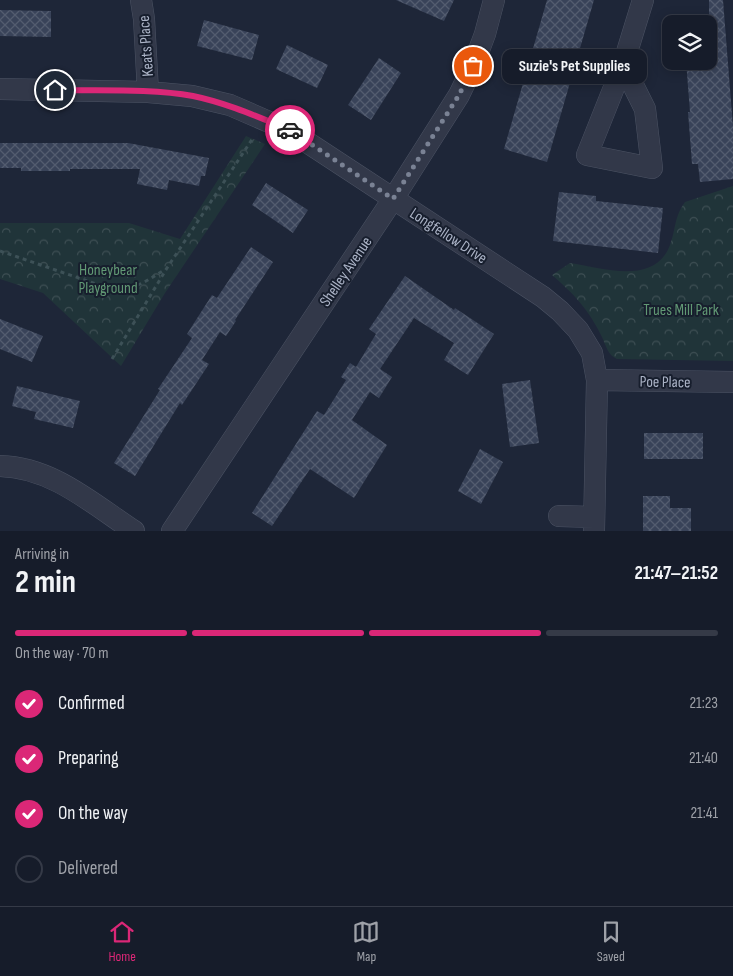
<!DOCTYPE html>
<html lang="en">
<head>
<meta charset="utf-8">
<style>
  :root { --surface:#161c2a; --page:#1f2532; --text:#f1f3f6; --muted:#9ea1a8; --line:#353a47; --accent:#db2777 }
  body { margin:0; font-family:"Sofia Sans Condensed",sans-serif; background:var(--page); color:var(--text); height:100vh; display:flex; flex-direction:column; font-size:19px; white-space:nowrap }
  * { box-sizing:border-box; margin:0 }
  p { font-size:16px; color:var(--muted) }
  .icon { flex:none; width:28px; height:28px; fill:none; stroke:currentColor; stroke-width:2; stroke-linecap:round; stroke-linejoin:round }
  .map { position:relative; height:531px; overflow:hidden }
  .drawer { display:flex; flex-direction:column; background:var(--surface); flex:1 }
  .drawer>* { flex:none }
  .controls { position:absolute; left:662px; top:15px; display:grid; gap:10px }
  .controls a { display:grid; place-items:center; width:55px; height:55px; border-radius:10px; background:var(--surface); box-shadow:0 2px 12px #0003,0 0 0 1px var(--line); font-size:25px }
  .pin { position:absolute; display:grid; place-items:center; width:42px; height:42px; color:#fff; margin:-21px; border:2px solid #fff; border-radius:50%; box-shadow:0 1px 5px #0007 }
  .courier { position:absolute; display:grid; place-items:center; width:50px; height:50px; margin:-25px; border:4px solid #db2777; border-radius:50%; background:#fff; color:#222; box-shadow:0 1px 6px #0007 }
  .bubble { position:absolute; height:35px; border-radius:10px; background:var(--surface); box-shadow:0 2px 12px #0003,0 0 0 1px var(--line); font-size:16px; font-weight:700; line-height:35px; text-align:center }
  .headline em { font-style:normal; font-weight:700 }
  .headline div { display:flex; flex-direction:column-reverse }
  .headline { display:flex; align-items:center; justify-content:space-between; height:85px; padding:0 15px }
  h1 { font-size:32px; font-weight:700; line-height:38px }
  .bar { display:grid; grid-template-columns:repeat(4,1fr); gap:8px 5px; align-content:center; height:60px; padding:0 15px }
  .bar i { height:6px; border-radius:4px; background:var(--line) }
  .bar .selected { background:var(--accent) }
  .bar p { grid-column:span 4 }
  ol { padding:0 15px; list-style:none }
  li { display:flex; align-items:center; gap:15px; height:55px }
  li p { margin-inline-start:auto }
  li .icon { padding:5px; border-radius:50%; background:var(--accent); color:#fff; stroke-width:4 }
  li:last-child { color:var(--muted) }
  li i { width:28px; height:28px; border:2px solid var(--line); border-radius:50% }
  .menu { display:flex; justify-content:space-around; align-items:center; height:70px; border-top:1px solid var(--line); background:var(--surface); font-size:14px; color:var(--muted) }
  .menu a { display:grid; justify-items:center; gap:2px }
  .menu .selected { color:var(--accent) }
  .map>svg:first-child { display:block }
  .park { fill:url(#park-crowns) }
  .building { fill:url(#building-cross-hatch) }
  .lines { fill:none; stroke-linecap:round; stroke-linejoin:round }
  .street-casing { stroke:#4c5364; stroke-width:22 }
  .path { stroke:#3d5157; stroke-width:3; stroke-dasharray:4 4; stroke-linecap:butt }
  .street { stroke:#323849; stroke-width:21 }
  .done { stroke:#7a8294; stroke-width:5; stroke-dasharray:0 9 }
  .route { stroke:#db2777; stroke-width:6 }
  .labels { text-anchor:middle; stroke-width:4; stroke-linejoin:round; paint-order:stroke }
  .street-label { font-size:16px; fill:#abb3c6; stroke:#171e2d }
  .park-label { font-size:16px; fill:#619874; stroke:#171e2d }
</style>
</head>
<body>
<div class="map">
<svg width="733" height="531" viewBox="0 0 733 531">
  <defs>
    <pattern id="park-crowns" width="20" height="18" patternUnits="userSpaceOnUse" patternTransform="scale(1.25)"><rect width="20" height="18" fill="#203439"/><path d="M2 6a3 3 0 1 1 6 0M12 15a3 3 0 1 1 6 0" fill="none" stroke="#3e4f54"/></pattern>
    <pattern id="building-cross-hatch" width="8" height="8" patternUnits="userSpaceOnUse" patternTransform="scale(1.25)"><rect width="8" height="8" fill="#394359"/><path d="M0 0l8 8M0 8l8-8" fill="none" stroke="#535c6f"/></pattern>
  </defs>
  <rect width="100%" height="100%" fill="#1e2638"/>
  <path class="park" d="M246,136l19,8 -100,149 -44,73 -78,-73 -43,-14v-56h129l51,16z
    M733,186v175l-116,-2c-9,-4 -11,-13 -15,-22 -13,-27 -28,-43 -50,-62l18,-12c32,5 85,23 100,-18 6,-16 4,-28 15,-43z"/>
  <path class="building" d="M396,0h58l-10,21z
    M547,0h47l-47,162 -43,-13z
    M709,0h14l10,127v52l-33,3 -2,-18h-6l-4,-52h2l-4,-51h23z
    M0,10l51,1v26l-51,-1z
    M204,20l55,15 -7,25 -55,-14z
    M287,45l41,20 -11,23 -41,-19z
    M379,58l22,15 -30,47 -23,-15z
    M0,143h128l81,15 -4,18h-4l-2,10 -30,-6 -2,10 -30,-6 3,-15h-70v2h-49v-3h-21z
    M266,183l42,27 -15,23 -41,-28z
    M559,192l37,4v5l67,7 -5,45 -105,-12z
    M251,247l22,15 -38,58 1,1 -10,15 -6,-4 -18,28 7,4 -27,41 -2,-2 -45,73 -21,-13 46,-73 -2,-1 34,-51 -5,-4 25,-39 5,3z
    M405,276l49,34 1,-2 39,26 -26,41 -24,-15 10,-17 -40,-25 -34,51 12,8 -13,21 -9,-6 -18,28 35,25 -33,53 -44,-29 -38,57 -20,-13 65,-102 7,4 22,-35 -5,-3 9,-14 6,4 20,-33 -7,-5z
    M0,319l43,17 -11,26 -32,-13z
    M530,380l9,63 -29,4 -8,-63z
    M17,386l63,15 -7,27 -39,-9 2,-7 -24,-6z
    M644,433h59v26h-59z
    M480,449l23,13 -22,42 -23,-13z
    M643,496h27v12h21v23h-48z"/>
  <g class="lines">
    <g class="street-casing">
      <path id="street" d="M141,0l3,19 4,73
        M623,65l22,44 7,59 -65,-13 36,-90 20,-65
        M0,89l148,3 44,4 38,9 60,26 253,166 17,14 18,19 14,23 5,27 -3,151
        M597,380l136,2
        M0,466c52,1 93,38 134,65
        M559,516l35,1
        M172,531l221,-332 66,-104 14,-29 12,-32 9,-34"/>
    </g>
    <path class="path" d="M0,251l105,36c30,4 36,-3 61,-18
      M112,359l55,-91 86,-130"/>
    <use href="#street" class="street"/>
  </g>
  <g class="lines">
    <path class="done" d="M290,130l103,69 66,-104 14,-29"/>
    <path class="route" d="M55,90c43,1 96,-2 138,6 34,7 65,21 97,34"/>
  </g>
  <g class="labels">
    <g class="street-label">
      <text transform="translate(145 46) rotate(-94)" y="6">Keats Place</text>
      <text transform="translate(449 235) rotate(33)" y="6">Longfellow Drive</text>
      <text transform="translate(345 271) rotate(-56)" y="6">Shelley Avenue</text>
      <text transform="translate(665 381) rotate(1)" y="6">Poe Place</text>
    </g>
    <g class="park-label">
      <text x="108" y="275">Honeybear<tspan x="108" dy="18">Playground</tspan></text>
      <text x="681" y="315">Trues Mill Park</text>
    </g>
  </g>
</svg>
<div class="controls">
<a><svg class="icon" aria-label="layers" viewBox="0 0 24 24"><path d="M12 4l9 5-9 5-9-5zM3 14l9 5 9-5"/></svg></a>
</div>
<div class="pin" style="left:473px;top:66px;background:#ea580c"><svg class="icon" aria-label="bag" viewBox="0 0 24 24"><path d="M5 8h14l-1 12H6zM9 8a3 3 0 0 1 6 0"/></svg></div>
<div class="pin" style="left:55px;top:90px;background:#1f2937"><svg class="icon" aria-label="home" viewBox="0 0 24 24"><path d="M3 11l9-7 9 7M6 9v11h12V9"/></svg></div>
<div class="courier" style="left:290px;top:130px"><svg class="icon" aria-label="car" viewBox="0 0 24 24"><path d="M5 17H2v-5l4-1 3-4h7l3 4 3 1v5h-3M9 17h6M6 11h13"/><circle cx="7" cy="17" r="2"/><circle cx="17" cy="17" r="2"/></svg></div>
<div class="bubble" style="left:502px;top:49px;width:145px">Suzie's Pet Supplies</div>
</div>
<section class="drawer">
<div class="headline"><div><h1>2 min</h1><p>Arriving in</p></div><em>21:47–21:52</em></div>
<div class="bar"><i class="selected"></i><i class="selected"></i><i class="selected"></i><i></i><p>On the way · 70 m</p></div>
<ol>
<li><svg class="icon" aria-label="check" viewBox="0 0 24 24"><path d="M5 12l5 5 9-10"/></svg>Confirmed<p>21:23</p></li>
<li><svg class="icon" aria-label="check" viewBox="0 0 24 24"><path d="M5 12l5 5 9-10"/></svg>Preparing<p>21:40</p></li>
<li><svg class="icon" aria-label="check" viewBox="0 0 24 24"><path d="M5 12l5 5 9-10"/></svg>On the way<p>21:41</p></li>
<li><i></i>Delivered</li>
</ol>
</section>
<nav class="menu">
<a class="selected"><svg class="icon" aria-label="home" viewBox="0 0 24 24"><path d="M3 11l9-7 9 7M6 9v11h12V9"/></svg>Home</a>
<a><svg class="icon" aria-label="map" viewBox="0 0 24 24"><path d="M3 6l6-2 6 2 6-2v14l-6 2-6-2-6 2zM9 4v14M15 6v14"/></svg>Map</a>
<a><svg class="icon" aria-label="saved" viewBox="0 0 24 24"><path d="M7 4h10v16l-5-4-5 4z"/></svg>Saved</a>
</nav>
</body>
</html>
